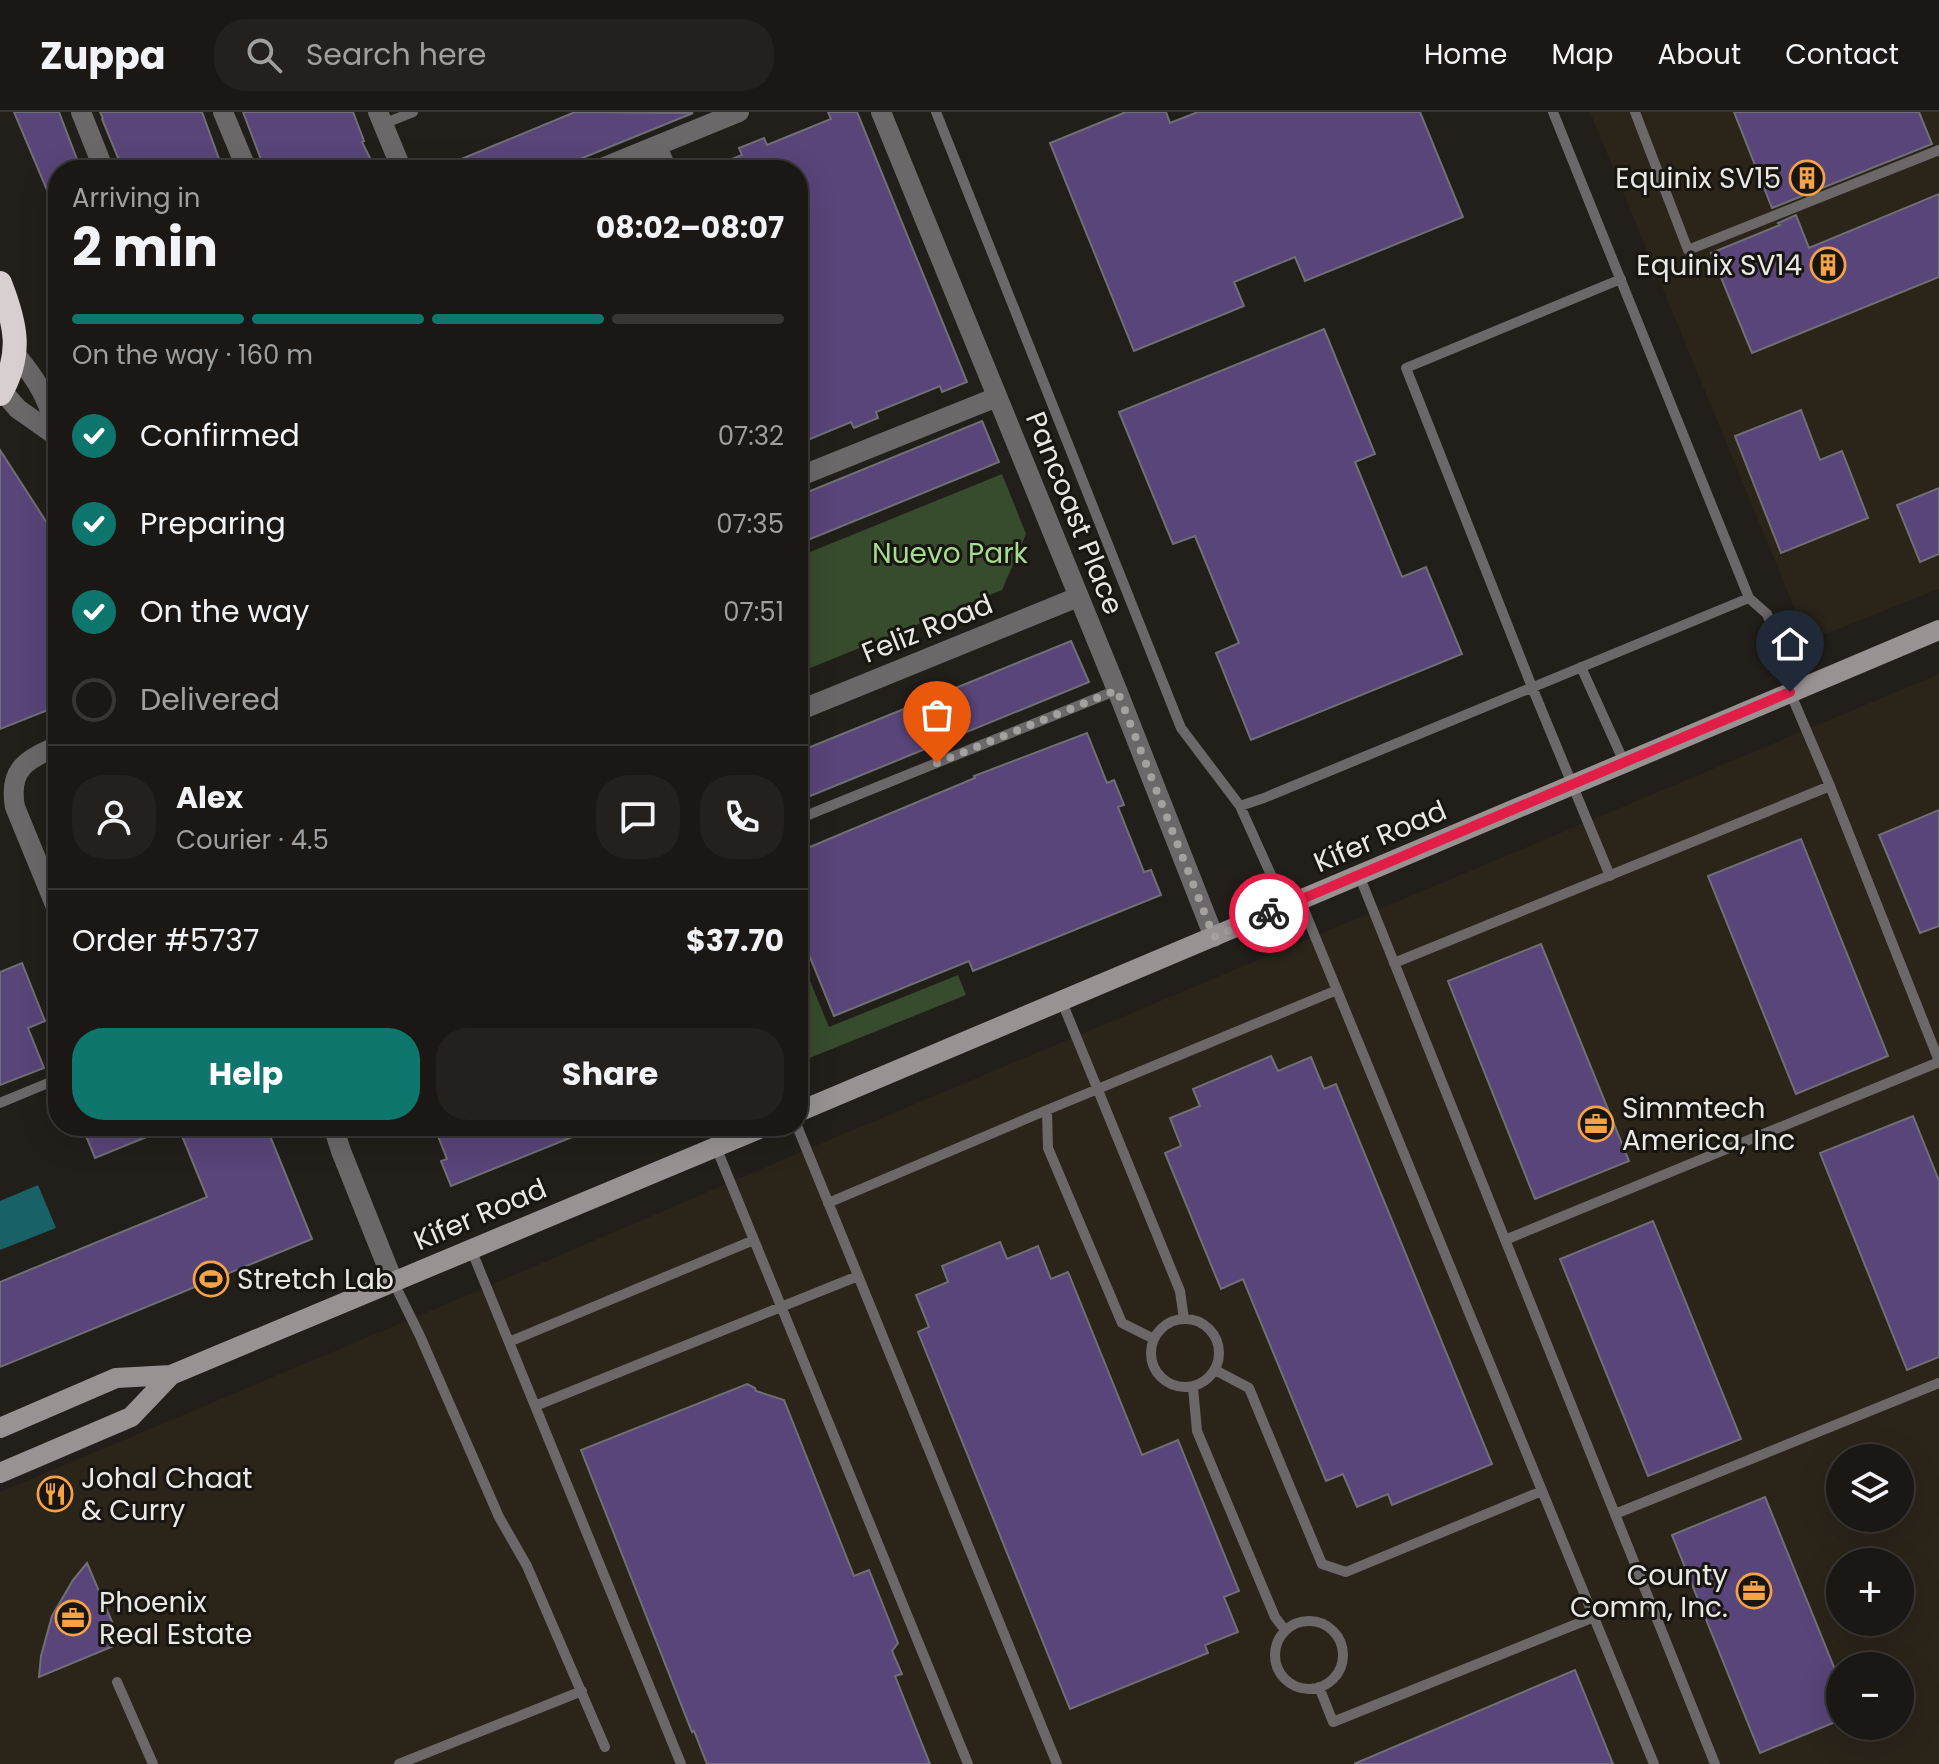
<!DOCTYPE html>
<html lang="en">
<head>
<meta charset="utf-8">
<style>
  :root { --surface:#1a1714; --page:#23201d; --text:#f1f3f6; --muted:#9f9fa0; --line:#383634; --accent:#0f766e }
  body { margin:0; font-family:Poppins,sans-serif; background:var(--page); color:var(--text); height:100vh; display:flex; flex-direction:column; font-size:30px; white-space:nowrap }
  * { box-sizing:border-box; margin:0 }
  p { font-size:26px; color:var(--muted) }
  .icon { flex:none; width:44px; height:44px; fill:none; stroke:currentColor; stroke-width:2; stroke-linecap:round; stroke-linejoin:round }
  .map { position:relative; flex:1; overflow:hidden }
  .panel { position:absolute; left:48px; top:48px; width:760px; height:976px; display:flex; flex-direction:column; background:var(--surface); border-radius:32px; box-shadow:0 8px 32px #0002,0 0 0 2px var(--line) }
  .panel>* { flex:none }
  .controls { position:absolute; left:1826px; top:1332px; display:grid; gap:16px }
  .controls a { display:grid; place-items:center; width:88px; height:88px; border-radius:50%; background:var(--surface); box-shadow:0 8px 32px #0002,0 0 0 2px var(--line); font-size:40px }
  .pin { position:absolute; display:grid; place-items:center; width:68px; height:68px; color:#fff; margin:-82px -34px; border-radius:50% 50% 50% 0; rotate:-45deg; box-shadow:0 0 8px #0007 }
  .pin .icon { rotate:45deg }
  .courier { position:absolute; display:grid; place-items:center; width:80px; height:80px; margin:-40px; border:6px solid #e11d48; border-radius:50%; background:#fff; color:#222; box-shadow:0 2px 10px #0007 }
  .head em { font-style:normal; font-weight:700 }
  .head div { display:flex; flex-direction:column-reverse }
  .head { display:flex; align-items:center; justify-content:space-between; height:136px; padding:0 24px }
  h1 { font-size:52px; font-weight:700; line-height:60px }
  .bar { display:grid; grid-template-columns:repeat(4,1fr); gap:12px 8px; align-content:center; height:96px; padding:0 24px }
  .bar i { height:10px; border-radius:6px; background:var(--line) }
  .bar .selected { background:var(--accent) }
  .bar p { grid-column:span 4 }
  .line { display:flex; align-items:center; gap:20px; padding:0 24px; border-top:2px solid var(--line) }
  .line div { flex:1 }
  .round { display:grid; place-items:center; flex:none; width:84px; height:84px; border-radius:32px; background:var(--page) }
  ol { padding:0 24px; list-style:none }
  li { display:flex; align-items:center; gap:24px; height:88px }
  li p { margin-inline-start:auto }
  li .icon { padding:8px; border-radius:50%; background:var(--accent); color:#fff; stroke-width:4 }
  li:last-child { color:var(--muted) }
  li i { width:44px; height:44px; border:4px solid var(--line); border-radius:50% }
  .primary-button { display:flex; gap:16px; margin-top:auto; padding:16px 24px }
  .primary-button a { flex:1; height:92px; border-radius:32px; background:var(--accent); color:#fff; font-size:32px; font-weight:700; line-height:92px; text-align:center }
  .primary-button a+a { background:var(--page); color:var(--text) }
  header { display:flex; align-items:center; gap:48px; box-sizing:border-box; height:112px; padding:0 40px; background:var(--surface); border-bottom:2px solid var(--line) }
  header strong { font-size:38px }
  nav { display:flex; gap:44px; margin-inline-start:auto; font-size:28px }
  .search { width:560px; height:72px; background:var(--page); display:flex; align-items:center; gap:20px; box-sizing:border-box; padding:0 28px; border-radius:32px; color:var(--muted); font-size:30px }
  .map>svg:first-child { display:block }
  .built { fill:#2a2419; fill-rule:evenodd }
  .green { fill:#364c2d }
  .water { fill:#176167 }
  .building { fill:#584579; stroke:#716f76; stroke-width:2 }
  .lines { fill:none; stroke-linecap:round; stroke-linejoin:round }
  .lane { stroke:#6c6869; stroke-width:10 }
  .street { stroke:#6c6869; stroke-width:20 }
  .secondary { stroke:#989293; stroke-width:20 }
  .highway { stroke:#d8cfd0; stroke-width:24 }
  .done { stroke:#a4a29e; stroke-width:8; stroke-dasharray:0 14.4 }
  .route { stroke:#e11d48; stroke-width:10 }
  .labels { text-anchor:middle; stroke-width:6; stroke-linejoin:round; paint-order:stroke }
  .poi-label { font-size:28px; fill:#eae8e5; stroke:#191611; text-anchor:start }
  .street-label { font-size:28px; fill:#eae8e5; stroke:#191611 }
  .park-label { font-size:28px; fill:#a6dc90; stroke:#191611 }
</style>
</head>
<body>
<header>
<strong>Zuppa</strong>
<div class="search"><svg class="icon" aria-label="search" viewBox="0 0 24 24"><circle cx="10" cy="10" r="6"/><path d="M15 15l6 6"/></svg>Search here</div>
<nav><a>Home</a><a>Map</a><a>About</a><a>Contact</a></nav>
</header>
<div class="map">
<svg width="1939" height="1652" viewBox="0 0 1939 1652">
  <rect width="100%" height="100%" fill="#221f1a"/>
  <path class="built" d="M1590,0h349v477l-131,52z
    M1939,562v1090h-1939v-272l437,-184 378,-162zM1840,1346h60v60h-60zM1840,1450h60v60h-60zM1840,1554h60v60h-60z"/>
  <path class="green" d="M1002,362l24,60 -24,56 -204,83v-116z
    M798,840l31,75 129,-52 8,20 -164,66 -4,-10z"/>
  <path class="water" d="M38,1073l18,43 -56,22v-49z"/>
  <path class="building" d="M14,0h45l22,58h-23v46z
    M100,0h102l21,58h-100l-21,-51 1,-1z
    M243,0h110l11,29 -2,1 14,28h-111z
    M575,0l118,1 -140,57h-118z
    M828,0h29l110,270 -25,10 -2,-6 -64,26 2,6 -24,10 -3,-6 -53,22v-274l-91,-1 35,-14 -3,-7 25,-10 3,7 64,-26z
    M1126,0h40l4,11 28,-11h222l43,105 -158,64 -10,-24 -61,25 10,24 -110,45 -84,-208z
    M1734,0h185l13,32 -160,64z
    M1939,82v83l-187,76 -41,-100 69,-28 -2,-2 18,-8 13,33z
    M1324,217l51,125 -20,8 47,115 24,-10 36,87 -211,86 -35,-87 23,-10 -44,-107 -22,8 -54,-132z
    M1801,298l19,50 22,-9 26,67 -87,35 -46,-117z
    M982,309l17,41 -201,82v-48z
    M0,338l58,90v166l-58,23z
    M1939,376v66l-19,8 -23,-57z
    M1071,529l18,41 -291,119v-49z
    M1087,621l20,50 7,-3 10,25 -6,2 26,65 7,-2 10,25 -188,76 -4,-10 -135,55 -36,-88v-76l177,-74 -1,-2z
    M1939,698v116l-19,7 -41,-98z
    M1801,727l87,217 -92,38 -88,-218z
    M1541,832l88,217 -94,38 -87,-218z
    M22,851l23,58 -17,7 16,40 -44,17v-113z
    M1271,944l7,15 33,-14 13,32 12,-5 156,380 -100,41 -4,-11 -31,13 -14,-33 -17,7 -83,-202 -22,10 -56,-136 16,-7 -11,-28 30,-12 -7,-17z
    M1913,1004l26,65v176l-32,13 -87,-217z
    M82,1014h89v1l-76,31z
    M178,1014h88l46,113 -312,128v-85l207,-85z
    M434,1014h163v1l-146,59 -10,-25 6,-2z
    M1653,1109l88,218 -93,37 -88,-217z
    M1000,1130l7,17 31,-13 13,33 17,-7 74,183 36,-15 61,151 -15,6 14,35 -33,13 3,8 -138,56 -152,-377 11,-5 -13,-32 32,-13 -6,-16z
    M747,1272l8,4 1,3 28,9 70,176 15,-6 29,73 -6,8 10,23 -7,2 35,88h-223l-13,-33 -2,1 -111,-282z
    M1765,1385l75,185v38l-80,33 -88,-218z
    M87,1451l34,80 -82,34 2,-21 11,-40 21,-36z
    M1575,1558l38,94h-259z"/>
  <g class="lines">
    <path class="lane" d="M936,0l245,616 59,78 24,-8 485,-200
      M1553,0l196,486 18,16 31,75
      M1635,0l53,138 251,-100
      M383,12l30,-12
      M1581,555l43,95
      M1790,580l40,94 109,275
      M1240,694l45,100
      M798,707l319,-129
      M1359,763l356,889
      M1610,764l-78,-189 -126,-319 215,-89
      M1300,788l354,864
      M1394,851l436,-177
      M1062,890l118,289 4,28
      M0,991l53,-22 5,-11
      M1047,998l1,38 74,175 32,16
      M797,1014l260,638
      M716,1035l252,617
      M828,1091l219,-93 290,-120
      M1505,1128l434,-178
      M471,1137l210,515
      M393,1169l27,55 79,181 28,49 78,181
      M1151 1241a34 34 0 1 1 68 0a34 34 0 1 1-68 0Z
      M509,1230l245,-102
      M1215,1258l34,18 73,176 24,8 196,-81
      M1193,1275l4,44 78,186 10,13
      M535,1294l323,-130
      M1615,1402l324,-131
      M1275 1543a34 34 0 1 1 68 0a34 34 0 1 1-68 0Z
      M117,1570l36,82
      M1319,1575l14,35 261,-105
      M399,1652l183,-73"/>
    <path class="street" d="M81,0l23,58
      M223,0l24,58
      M378,0l24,58
      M881,0l236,578 97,247
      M657,34l10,24
      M597,58l142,-58
      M15,242c15,17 28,35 35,57 4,11 4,22 8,32
      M2,279l16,18 37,26
      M798,365l199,-80
      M798,599l280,-114
      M58,634c-31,13 -50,23 -43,61l43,105
      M333,1014l8,25 52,130"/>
    <path class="secondary" d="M798,1000l1141,-482
      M0,1316l116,-50 55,-3 595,-249
      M0,1361l131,-56 40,-42"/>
    <path class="highway" d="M0,171c16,41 23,71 0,111"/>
  </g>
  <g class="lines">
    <path class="done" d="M937,651l180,-73 97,247 55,-24"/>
    <path class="route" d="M1269,801l521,-221"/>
  </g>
  <defs>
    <g id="building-ring" transform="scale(1.8)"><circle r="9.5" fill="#191611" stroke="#f6a247" stroke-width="1.5"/><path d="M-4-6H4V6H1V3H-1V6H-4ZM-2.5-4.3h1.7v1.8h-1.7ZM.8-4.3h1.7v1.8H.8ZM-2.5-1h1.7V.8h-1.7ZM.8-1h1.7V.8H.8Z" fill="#f6a247"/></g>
    <g id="office-ring" transform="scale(1.8)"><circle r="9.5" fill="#191611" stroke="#f6a247" stroke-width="1.5"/><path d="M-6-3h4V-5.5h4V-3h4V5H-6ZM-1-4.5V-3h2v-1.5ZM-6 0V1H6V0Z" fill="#f6a247"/></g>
    <g id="stadium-ring" transform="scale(1.8)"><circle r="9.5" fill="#191611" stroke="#f6a247" stroke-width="1.5"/><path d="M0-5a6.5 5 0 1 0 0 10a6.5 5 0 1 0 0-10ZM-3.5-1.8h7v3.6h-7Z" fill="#f6a247"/></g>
    <g id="restaurant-ring" transform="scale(1.8)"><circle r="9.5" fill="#191611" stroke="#f6a247" stroke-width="1.5"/><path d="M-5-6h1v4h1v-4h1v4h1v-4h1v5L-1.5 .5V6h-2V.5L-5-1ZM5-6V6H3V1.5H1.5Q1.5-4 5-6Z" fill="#f6a247"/></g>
  </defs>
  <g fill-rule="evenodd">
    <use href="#building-ring" x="1807" y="66"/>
    <use href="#building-ring" x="1828" y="153"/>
    <use href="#office-ring" x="1596" y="1012"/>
    <use href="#stadium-ring" x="211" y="1167"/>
    <use href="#restaurant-ring" x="55" y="1382"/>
    <use href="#office-ring" x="1754" y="1479"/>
    <use href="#office-ring" x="73" y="1506"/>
  </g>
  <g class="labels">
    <g class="poi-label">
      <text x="1781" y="76" text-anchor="end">Equinix SV15</text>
      <text x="1802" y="163" text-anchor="end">Equinix SV14</text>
      <text x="1622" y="1006">Simmtech<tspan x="1622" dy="32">America, Inc</tspan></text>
      <text x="237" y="1177">Stretch Lab</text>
      <text x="81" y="1376">Johal Chaat<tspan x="81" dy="32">&amp; Curry</tspan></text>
      <text x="1728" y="1473" text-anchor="end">County<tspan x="1728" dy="32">Comm, Inc.</tspan></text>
      <text x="99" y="1500">Phoenix<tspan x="99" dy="32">Real Estate</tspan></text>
    </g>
    <g class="street-label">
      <text transform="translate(1075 401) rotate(68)" y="10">Pancoast Place</text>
      <text transform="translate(927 516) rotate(-22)" y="10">Feliz Road</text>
      <text transform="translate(1380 724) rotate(-23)" y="10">Kifer Road</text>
      <text transform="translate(480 1102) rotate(-23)" y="10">Kifer Road</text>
    </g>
    <g class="park-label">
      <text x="950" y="451">Nuevo Park</text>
    </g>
  </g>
</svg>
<div class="controls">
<a><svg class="icon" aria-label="layers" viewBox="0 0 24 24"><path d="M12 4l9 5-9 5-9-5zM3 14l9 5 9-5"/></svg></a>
<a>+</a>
<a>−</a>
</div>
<div class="pin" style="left:937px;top:651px;background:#ea580c"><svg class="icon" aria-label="bag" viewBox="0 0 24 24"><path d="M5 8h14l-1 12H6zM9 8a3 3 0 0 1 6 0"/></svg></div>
<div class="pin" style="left:1790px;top:580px;background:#1f2937"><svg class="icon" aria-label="home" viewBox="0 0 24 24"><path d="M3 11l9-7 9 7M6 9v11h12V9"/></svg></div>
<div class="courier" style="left:1269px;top:801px"><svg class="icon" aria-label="bike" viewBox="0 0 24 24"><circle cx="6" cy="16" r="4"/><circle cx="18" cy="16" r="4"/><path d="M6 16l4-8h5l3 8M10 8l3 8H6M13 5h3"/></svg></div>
<section class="panel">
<div class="head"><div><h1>2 min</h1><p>Arriving in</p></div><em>08:02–08:07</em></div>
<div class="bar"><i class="selected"></i><i class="selected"></i><i class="selected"></i><i></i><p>On the way · 160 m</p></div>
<ol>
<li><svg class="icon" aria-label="check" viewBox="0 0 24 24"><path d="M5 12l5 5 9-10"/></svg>Confirmed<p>07:32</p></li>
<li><svg class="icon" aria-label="check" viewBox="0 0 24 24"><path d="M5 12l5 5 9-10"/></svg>Preparing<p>07:35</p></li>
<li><svg class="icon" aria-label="check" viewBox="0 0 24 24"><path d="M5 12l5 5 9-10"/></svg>On the way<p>07:51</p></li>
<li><i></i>Delivered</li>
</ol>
<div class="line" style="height:144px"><a class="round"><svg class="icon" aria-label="person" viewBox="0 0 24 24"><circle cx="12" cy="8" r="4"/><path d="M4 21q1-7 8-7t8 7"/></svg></a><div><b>Alex</b><p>Courier · 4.5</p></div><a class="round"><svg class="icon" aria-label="chat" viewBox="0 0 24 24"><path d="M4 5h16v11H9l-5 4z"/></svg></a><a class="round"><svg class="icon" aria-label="phone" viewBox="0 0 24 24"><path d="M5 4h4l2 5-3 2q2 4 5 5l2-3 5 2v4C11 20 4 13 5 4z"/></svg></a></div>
<div class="line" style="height:104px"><div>Order #5737</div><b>$37.70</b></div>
<div class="primary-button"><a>Help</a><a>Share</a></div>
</section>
</div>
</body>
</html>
